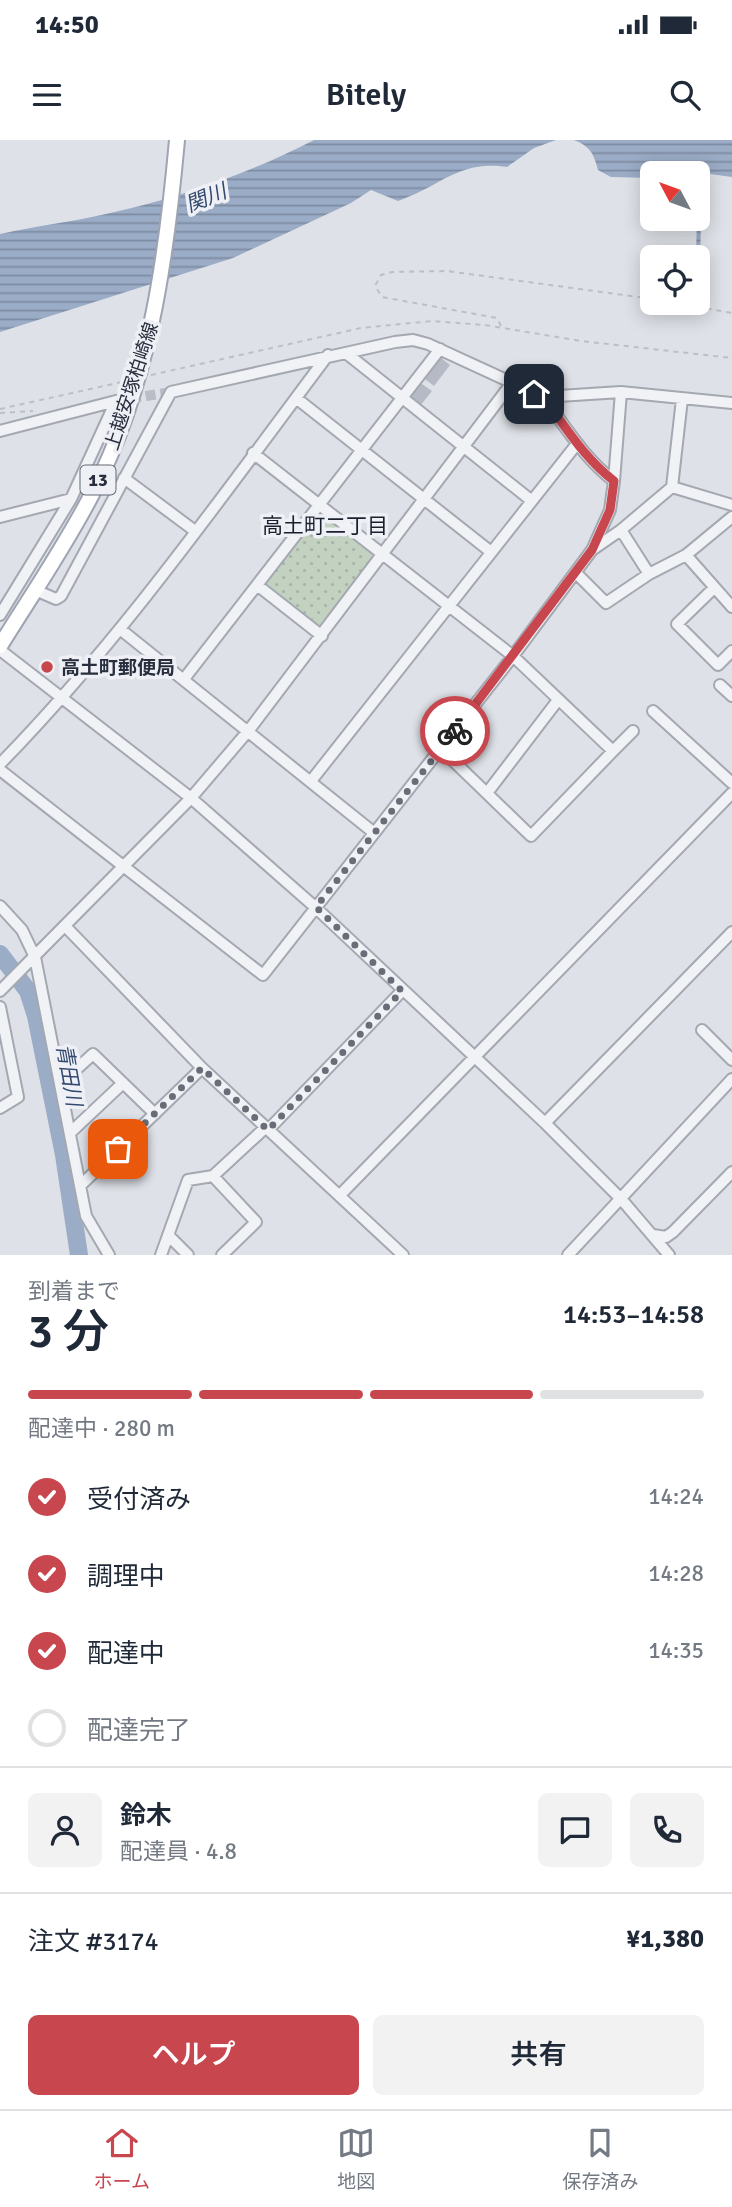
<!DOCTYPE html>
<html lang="ja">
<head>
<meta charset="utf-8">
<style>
  :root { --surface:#fff; --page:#f2f2f3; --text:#1f2937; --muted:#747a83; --line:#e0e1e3; --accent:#c8474f }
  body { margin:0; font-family:Signika,"Noto Sans JP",sans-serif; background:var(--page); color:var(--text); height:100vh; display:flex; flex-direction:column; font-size:26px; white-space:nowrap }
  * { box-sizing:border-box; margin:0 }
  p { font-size:23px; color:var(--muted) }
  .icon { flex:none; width:38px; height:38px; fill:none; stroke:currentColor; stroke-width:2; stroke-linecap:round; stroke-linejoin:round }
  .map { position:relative; height:1115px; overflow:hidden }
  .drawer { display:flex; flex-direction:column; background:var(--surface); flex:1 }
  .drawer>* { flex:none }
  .needle { width:46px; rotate:311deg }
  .fabs { position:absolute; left:640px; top:21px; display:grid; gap:14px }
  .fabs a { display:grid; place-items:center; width:70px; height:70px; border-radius:10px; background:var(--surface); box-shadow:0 4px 18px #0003; font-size:35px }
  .pin { position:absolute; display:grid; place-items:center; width:60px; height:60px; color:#fff; margin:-30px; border-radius:14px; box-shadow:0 4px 10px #0006 }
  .courier { position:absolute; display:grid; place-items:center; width:70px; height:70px; margin:-35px; border:5px solid #c8474f; border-radius:50%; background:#fff; color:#222; box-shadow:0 2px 9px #0007 }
  .headline em { font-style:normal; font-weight:600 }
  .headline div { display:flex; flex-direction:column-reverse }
  .headline { display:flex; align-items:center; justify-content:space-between; height:119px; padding:0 28px }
  h1 { font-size:46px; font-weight:600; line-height:52px }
  .bar { display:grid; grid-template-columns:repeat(4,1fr); gap:10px 7px; align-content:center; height:84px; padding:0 28px }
  .bar i { height:9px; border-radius:5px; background:var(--line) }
  .bar .selected { background:var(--accent) }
  .bar p { grid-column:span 4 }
  .line { display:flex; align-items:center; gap:18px; padding:0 28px; border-top:2px solid var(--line) }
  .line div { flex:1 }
  .round { display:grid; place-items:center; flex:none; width:74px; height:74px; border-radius:10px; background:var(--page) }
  ol { padding:0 28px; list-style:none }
  li { display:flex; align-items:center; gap:21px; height:77px }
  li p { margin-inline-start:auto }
  li .icon { padding:7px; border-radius:50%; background:var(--accent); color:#fff; stroke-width:4 }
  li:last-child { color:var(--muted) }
  li i { width:38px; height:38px; border:4px solid var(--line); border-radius:50% }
  .cta { display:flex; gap:14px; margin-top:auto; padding:14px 28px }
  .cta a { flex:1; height:80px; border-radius:10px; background:var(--accent); color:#fff; font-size:28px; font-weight:600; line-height:80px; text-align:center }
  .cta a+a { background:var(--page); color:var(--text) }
  .status { display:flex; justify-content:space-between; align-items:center; height:49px; padding:0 35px; background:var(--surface); direction:ltr }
  .status svg { height:19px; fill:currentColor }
  header { display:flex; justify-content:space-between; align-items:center; height:91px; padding:0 28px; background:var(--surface); font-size:32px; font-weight:600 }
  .tab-bar { display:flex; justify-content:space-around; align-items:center; height:98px; border-top:2px solid var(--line); background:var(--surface); font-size:19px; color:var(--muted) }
  .tab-bar a { display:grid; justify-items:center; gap:4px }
  .tab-bar .selected { color:var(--accent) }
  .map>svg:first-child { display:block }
  .grass { fill:url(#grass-dots) }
  .water { fill:url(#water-rules) }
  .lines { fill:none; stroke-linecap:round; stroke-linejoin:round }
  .river { stroke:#9aacc6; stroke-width:18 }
  .building { fill:#b6bac4 }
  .minor-tunnel { stroke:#babdc5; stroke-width:10; stroke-dasharray:10 5; stroke-linecap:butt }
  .minor-casing { stroke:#a4a8b1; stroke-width:14 }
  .major-casing { stroke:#9ea4b2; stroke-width:18 }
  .path { stroke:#bdbfc6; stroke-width:2; stroke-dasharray:5 5; stroke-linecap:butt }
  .minor { stroke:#f1f2f6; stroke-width:10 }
  .major { stroke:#fff; stroke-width:14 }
  .done { stroke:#686d78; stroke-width:7; stroke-dasharray:0 12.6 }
  .route { stroke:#c8474f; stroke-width:9 }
  .poi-dot { fill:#c8474f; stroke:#eef0f5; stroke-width:2.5 }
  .labels { text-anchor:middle; stroke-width:7; stroke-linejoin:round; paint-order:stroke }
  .shield { fill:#eef0f5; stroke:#636874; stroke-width:2 }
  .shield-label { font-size:18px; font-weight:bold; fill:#282e3d }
  .street-label { font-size:19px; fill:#282e3d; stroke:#eef0f5 }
  .poi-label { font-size:19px; font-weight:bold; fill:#282e3d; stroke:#eef0f5; text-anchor:start }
  .water-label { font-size:21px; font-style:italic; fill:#344970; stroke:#eef0f5 }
  .neighbourhood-label { font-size:21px; fill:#1a1f2e; stroke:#eef0f5 }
</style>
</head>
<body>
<div class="status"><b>14:50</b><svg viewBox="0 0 49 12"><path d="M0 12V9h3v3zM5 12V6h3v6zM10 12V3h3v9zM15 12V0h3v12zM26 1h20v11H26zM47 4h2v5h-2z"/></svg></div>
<header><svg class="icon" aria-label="menu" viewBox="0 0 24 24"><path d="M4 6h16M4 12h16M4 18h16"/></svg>Bitely<svg class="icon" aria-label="search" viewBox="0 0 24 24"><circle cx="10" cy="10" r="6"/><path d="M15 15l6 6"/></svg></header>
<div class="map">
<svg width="732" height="1115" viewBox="0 0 732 1115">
  <defs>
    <pattern id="grass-dots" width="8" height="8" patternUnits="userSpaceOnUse" patternTransform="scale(1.75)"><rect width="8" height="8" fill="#c2d1c0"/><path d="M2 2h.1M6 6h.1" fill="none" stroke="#a7b4a6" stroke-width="1.8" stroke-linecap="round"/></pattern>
    <pattern id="water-rules" width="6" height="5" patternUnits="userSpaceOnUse" patternTransform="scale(1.75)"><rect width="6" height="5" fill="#9aacc6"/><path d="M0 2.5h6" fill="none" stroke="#7e8ca2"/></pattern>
  </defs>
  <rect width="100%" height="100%" fill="#dee1e7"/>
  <path class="grass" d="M321,371l59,45 -59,74 -57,-46z"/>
  <path class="water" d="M314,0h242l-22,8 -27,19c-49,-7 -65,19 -109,34l-27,-11 -20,13 -118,55 -233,74v-98c35,-8 71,-12 106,-20 73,-16 142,-40 208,-74z
    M574,0h158v37l-22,-3 -8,7 -3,122 -1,-46h-2l2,-84h-45v5l-42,-1 -13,-7c-4,-16 -8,-24 -24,-30z"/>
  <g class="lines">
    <path class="river" d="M0,814l28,37 8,25 28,139 15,100"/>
  </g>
  <path class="building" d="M441,218l9,7 -16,21 -9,-7z
    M419,242l13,9 -12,15 -12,-10z"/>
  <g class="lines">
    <path class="minor-tunnel" d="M116,261l55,-9"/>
    <g class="minor-casing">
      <path id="minor" d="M346,213l186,148
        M296,258l195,154
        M0,291l116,-30
        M253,313l260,203 100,95 -82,85 -90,-87
        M124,338l71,53
        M614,341l7,-89
        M672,347l60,18
        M0,377l71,-18
        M621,390l28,44
        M592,410l29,-20 51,-43 10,-88
        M686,415l46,-38
        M576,433l30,30 43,-29 37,-19 46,52
        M257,445l65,51
        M714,448l-37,36 41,41 14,-14
        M35,450l21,9 5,-3 110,-204 224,-50 18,-2 15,4 115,53 78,-5 111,11
        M0,475l71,-116 45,-98
        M120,489l253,203
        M0,510l191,148 124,109 230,216 77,77 47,55
        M184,539l256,-330
        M720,545l12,11
        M653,571l79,72
        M613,611l20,-20
        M0,624c122,-125 223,-269 328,-409
        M0,630l263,205 250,-319 79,-106 18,-40 4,-29c-31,-24 -48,-54 -71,-84
        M311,641l265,-336
        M487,653l71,-93
        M0,766l22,24 13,27 51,259 23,39
        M66,787l136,141 201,187
        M0,851l191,-193 58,-68 262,-346
        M0,867l18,90 -18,11
        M702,890l30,30
        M61,943l32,-29 62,60
        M545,983l187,-191
        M268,990l134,-139
        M71,992l52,-49
        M213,1036l43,46 -34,33
        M81,1045l121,-117
        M341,1054l391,-401
        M168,1095l20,20
        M653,1095l13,2 7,-5 59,-60
        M161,1115l27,-75 25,-4 52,-48
        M568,1115l164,-176"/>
    </g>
    <g class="major-casing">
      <path id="major" d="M0,506c31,-50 64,-98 91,-150 58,-111 75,-234 86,-356"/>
    </g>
    <path class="path" d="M677,163l55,10
      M501,186l-4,-8 -115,-21 -7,-11 6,-11 11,-3 55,-1 206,28
      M151,235l210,-47 71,-7 53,4 96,16 151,17
      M0,269l122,-27
      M0,273l33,-2"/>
    <use href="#minor" class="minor"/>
    <use href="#major" class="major"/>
  </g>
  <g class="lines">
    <path class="done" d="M118,1009l84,-81 66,62 134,-139 -86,-84 139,-176"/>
    <path class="route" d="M455,591l137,-181 18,-40 4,-29c-31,-24 -48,-54 -71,-84l-9,-3"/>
  </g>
  <circle class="poi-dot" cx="47" cy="527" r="7"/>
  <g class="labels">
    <rect class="shield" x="80.5" y="325.5" width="35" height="29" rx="5"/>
    <g class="shield-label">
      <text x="98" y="346">13</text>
    </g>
    <g class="street-label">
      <text transform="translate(131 246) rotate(-72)" y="7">上越安塚柏崎線</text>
    </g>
    <g class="poi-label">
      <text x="61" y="534">高土町郵便局</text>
    </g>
    <g class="water-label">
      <text transform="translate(206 58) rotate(-22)" y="7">関川</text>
      <text transform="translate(69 935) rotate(80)" y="7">青田川</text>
    </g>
    <g class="neighbourhood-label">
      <text x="325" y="393">高土町二丁目</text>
    </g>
  </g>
</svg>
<div class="fabs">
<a><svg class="needle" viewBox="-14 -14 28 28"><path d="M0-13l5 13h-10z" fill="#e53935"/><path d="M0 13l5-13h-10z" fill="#747a83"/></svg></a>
<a><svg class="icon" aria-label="locate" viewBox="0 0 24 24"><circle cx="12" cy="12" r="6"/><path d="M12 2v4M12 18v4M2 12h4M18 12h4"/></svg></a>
</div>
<div class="pin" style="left:118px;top:1009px;background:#ea580c"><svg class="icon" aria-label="bag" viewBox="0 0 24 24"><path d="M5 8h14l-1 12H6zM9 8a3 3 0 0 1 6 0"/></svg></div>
<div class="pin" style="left:534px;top:254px;background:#1f2937"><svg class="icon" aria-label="home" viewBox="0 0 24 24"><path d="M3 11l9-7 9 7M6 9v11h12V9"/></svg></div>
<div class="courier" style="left:455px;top:591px"><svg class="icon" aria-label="bike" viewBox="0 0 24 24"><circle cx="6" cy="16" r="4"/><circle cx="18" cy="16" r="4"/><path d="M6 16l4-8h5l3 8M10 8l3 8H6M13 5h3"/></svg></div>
</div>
<section class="drawer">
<div class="headline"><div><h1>3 分</h1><p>到着まで</p></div><em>14:53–14:58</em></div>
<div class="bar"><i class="selected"></i><i class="selected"></i><i class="selected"></i><i></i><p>配達中 · 280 m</p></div>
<ol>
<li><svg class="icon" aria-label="check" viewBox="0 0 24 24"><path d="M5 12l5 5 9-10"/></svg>受付済み<p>14:24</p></li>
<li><svg class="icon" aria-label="check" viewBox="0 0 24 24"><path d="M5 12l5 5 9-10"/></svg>調理中<p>14:28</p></li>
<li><svg class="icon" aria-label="check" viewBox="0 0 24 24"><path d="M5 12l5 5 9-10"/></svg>配達中<p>14:35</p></li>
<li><i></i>配達完了</li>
</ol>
<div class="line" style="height:126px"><a class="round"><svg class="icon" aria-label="person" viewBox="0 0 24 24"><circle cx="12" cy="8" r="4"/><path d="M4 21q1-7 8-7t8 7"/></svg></a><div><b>鈴木</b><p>配達員 · 4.8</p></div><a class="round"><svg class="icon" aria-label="chat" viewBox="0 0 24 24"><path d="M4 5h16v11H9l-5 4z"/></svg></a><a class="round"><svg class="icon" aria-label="phone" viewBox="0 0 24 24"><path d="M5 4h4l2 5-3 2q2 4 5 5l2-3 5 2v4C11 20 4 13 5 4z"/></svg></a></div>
<div class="line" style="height:91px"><div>注文 #3174</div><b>¥1,380</b></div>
<div class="cta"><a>ヘルプ</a><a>共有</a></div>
</section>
<nav class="tab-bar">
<a class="selected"><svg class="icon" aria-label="home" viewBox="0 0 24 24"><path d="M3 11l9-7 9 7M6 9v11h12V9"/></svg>ホーム</a>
<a><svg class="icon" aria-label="map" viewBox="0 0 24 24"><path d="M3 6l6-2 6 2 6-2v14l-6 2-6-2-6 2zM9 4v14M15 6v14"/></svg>地図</a>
<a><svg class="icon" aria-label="saved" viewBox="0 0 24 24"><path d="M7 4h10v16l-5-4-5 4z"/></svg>保存済み</a>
</nav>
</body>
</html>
